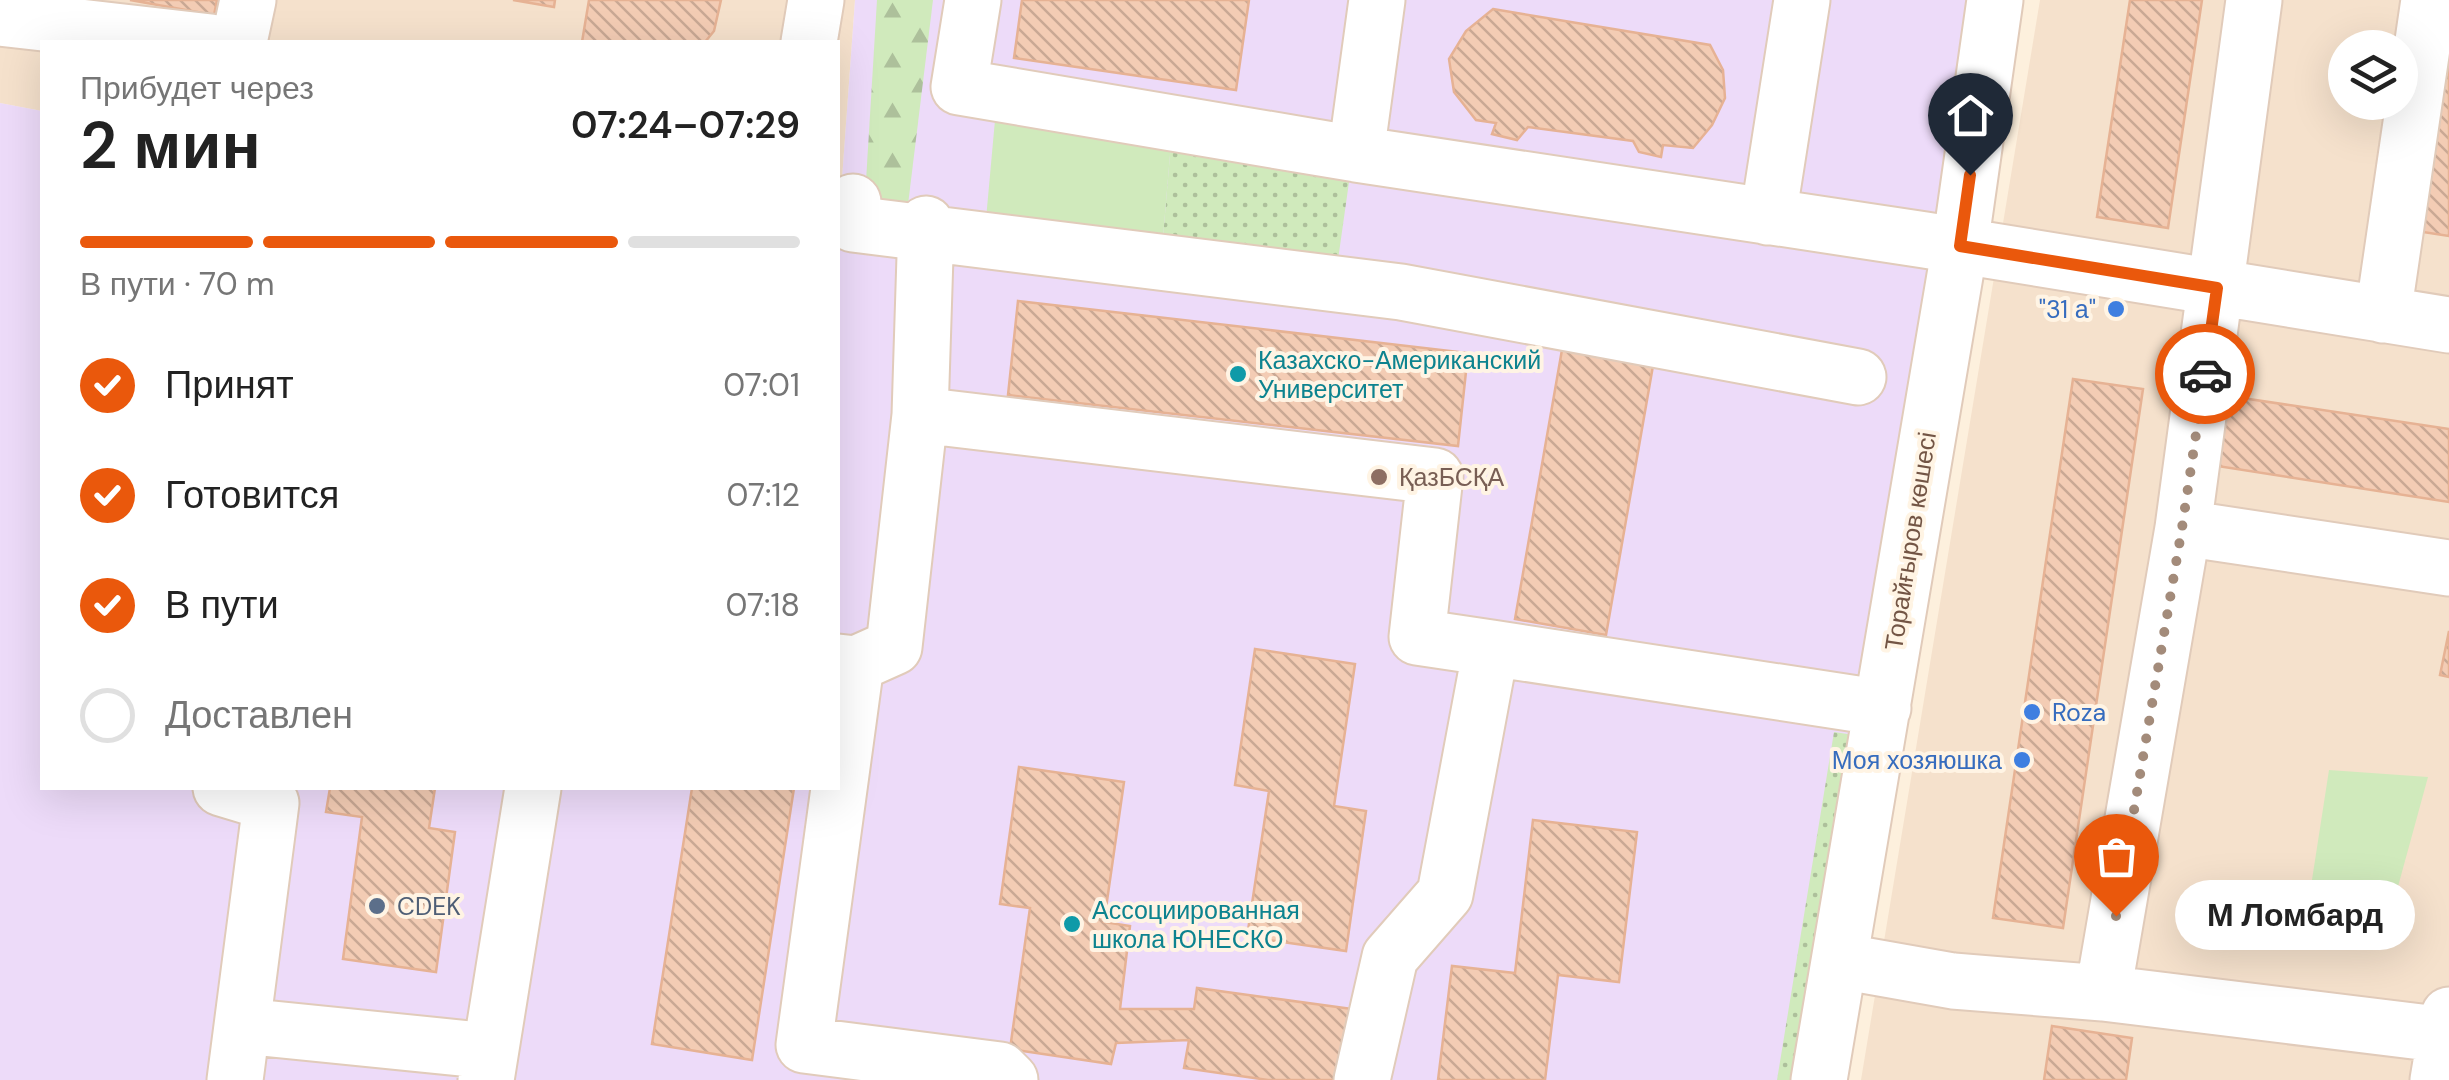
<!DOCTYPE html>
<html lang="ru">
<head>
<meta charset="utf-8">
<style>
  :root { --surface:#fff; --page:#f2f2f2; --text:#222; --muted:#767676; --line:#e0e0e0; --accent:#ea580c }
  body { margin:0; font-family:"DM Sans",sans-serif; background:var(--page); color:var(--text); height:100vh; display:flex; flex-direction:column; font-size:38px; white-space:nowrap }
  * { box-sizing:border-box; margin:0 }
  p { font-size:32px; color:var(--muted) }
  .icon { flex:none; width:55px; height:55px; fill:none; stroke:currentColor; stroke-width:2; stroke-linecap:round; stroke-linejoin:round }
  .map { position:relative; flex:1; overflow:hidden }
  .side { position:absolute; left:40px; top:40px; width:800px; height:750px; display:flex; flex-direction:column; background:var(--surface); border-radius:0px; box-shadow:0 10px 40px #0002 }
  .side>* { flex:none }
  .buttons { position:absolute; left:2328px; top:30px; display:grid; gap:20px }
  .buttons a { display:grid; place-items:center; width:90px; height:90px; border-radius:50%; background:var(--surface); box-shadow:0 10px 40px #0002; font-size:50px }
  .pin { position:absolute; display:grid; place-items:center; width:85px; height:85px; color:#fff; margin:-102px -42px; border-radius:50% 50% 50% 0; rotate:-45deg; box-shadow:0 0 10px #0007 }
  .pin .icon { rotate:45deg }
  .courier { position:absolute; display:grid; place-items:center; width:100px; height:100px; margin:-50px; border:8px solid #ea580c; border-radius:50%; background:#fff; color:#222; box-shadow:0 2px 12px #0007 }
  .bubble { position:absolute; height:70px; border-radius:35px; background:var(--surface); box-shadow:0 10px 40px #0002; font-size:32px; font-weight:600; line-height:70px; text-align:center }
  .overview em { font-style:normal; font-weight:600 }
  .overview div { display:flex; flex-direction:column-reverse }
  .overview { display:flex; align-items:center; justify-content:space-between; height:170px; padding:0 40px }
  h1 { font-size:65px; font-weight:600; line-height:75px }
  .bar { display:grid; grid-template-columns:repeat(4,1fr); gap:15px 10px; align-content:center; height:120px; padding:0 40px }
  .bar i { height:12px; border-radius:8px; background:var(--line) }
  .bar .active { background:var(--accent) }
  .bar p { grid-column:span 4 }
  ol { padding:0 40px; list-style:none }
  li { display:flex; align-items:center; gap:30px; height:110px }
  li p { margin-inline-start:auto }
  li .icon { padding:10px; border-radius:50%; background:var(--accent); color:#fff; stroke-width:4 }
  li:last-child { color:var(--muted) }
  li i { width:55px; height:55px; border:5px solid var(--line); border-radius:50% }
  .map>svg:first-child { display:block }
  .residential { fill:#f5e1cc; fill-rule:evenodd }
  .education { fill:#eddbf9 }
  .green { fill:url(#green-dots) }
  .forest { fill:url(#forest-firs) }
  .pitch { fill:#d0eabc }
  .building { fill:url(#building-back-hatch); stroke:#e6b294; stroke-width:2.5 }
  .lines { fill:none; stroke-linecap:round; stroke-linejoin:round }
  .minor-casing { stroke:#e1cbba; stroke-width:59 }
  .minor { stroke:#fff; stroke-width:55 }
  .done { stroke:#a38b7a; stroke-width:10; stroke-dasharray:0 18 }
  .route { stroke:#ea580c; stroke-width:12 }
  .shop-dot { fill:#3f7fe0; stroke:#fff4e4; stroke-width:4 }
  .culture-dot { fill:#0f9aa8; stroke:#fff4e4; stroke-width:4 }
  .education-dot { fill:#8d6e63; stroke:#fff4e4; stroke-width:4 }
  .service-dot { fill:#5c6f8a; stroke:#fff4e4; stroke-width:4 }
  .labels { text-anchor:middle; stroke-width:8; stroke-linejoin:round; paint-order:stroke }
  .shop-label { font-size:25px; fill:#366cbe; stroke:#fff4e4; text-anchor:end }
  .culture-label { font-size:25px; fill:#0d838f; stroke:#fff4e4; text-anchor:start }
  .education-label { font-size:25px; fill:#785e54; stroke:#fff4e4; text-anchor:start }
  .street-label { font-size:25px; fill:#735545; stroke:#fff4e4 }
  .service-label { font-size:25px; fill:#4e5e75; stroke:#fff4e4; text-anchor:start }
</style>
</head>
<body>
<div class="map">
<svg width="2449" height="1080" viewBox="0 0 2449 1080">
  <defs>
    <pattern id="green-dots" width="8" height="8" patternUnits="userSpaceOnUse" patternTransform="scale(2.5)"><rect width="8" height="8" fill="#d0eabc"/><path d="M2 2h.1M6 6h.1" fill="none" stroke="#adc09b" stroke-width="1.8" stroke-linecap="round"/></pattern>
    <pattern id="forest-firs" width="22" height="20" patternUnits="userSpaceOnUse" patternTransform="scale(2.5)"><rect width="22" height="20" fill="#d0eabc"/><path d="M5 1l3.5 6h-7zM16 11l3.5 6h-7z" fill="#adc09b"/></pattern>
    <pattern id="building-back-hatch" width="6" height="6" patternUnits="userSpaceOnUse" patternTransform="scale(2.5)"><rect width="6" height="6" fill="#f3ccb4"/><path d="M-1 5l2 2M0 0l6 6M5-1l2 2" fill="none" stroke="#c9a894"/></pattern>
  </defs>
  <rect width="100%" height="100%" fill="#fdf0dd"/>
  <path class="residential" d="M0,0h855l-17,234v-192h-796v69l-42,-8z
    M2040,0h409v1080h-588zM2345,48h55v54h-55z"/>
  <path class="education" d="M855,0h1140l-176,1080h-1819v-977l42,8v677h796v-554z"/>
  <path class="green" d="M1171,143l179,32 -13,92 -175,-18z
    M1834,732l27,4 -62,344h-22z"/>
  <path class="forest" d="M877,0h56l-27,221 -42,-7z"/>
  <path class="pitch" d="M995,120l176,23 -9,106 -177,-19z
    M2329,770l99,7 -43,157 -78,-22z"/>
  <path class="building" d="M130,0h87l-3,15z
    M513,0h42l-1,7z
    M589,0h132l-7,31 -9,11h-123z
    M1022,0h227l-13,90 -222,-32z
    M2130,0h72l-34,228 -71,-11z
    M2449,0v236l-39,-6z
    M1493,9l217,36 13,25 2,28 -13,27 -19,23 -30,-3 -2,12 -22,-5 -6,-11 -105,-14 -11,13 -25,-6 4,-11 -20,-3 -22,-28 -5,-33 17,-28z
    M1018,301l450,52 -10,93 -450,-51z
    M1563,344l91,16 -48,275 -91,-16z
    M2073,379l70,10 -80,539 -70,-10z
    M2222,395l227,34v73l-238,-37z
    M2449,631v46l-9,-2z
    M1255,649l100,15 -21,142 32,5 -20,140 -99,-14 22,-146 -34,-6z
    M1019,767l105,15 -20,140 26,4 -10,83h74l3,-21 170,23 -14,69h-85l-84,-12 5,-28 -73,3 -5,21 -101,-15 20,-141 -30,-4z
    M330,788h105l-6,40 26,4 -19,140 -93,-13 19,-142 -36,-5z
    M692,788h102l-42,272 -100,-16z
    M1533,820l104,12 -18,150 -61,-7 -13,105h-107l14,-114 63,7z
    M2052,1026l80,12 -6,42h-82z"/>
  <g class="lines">
    <g class="minor-casing">
      <path id="minor" d="M973,0l-14,87 397,67
        M1377,0l-21,154 569,86 524,85
        M0,18l211,24
        M239,42l9,-42
        M809,42l7,-42
        M853,202v22l548,68 457,85
        M1768,217l34,-217
        M2383,315l46,-315
        M920,415l515,61 -18,161 74,11
        M2183,528l266,40
        M838,662l18,2 -52,381 196,25 10,10
        M856,664l38,-17 26,-232 6,-191
        M221,788l50,15 -36,277
        M1840,961l113,20 150,12 343,42
        M2103,993l80,-465 71,-528
        M243,1026l247,25
        M486,1080l47,-292
        M1362,1080l28,-123 55,-63 46,-246 392,60
        M1819,1080l141,-834 35,-246
        M2438,1080l11,-65"/>
    </g>
    <use href="#minor" class="minor"/>
  </g>
  <g class="lines">
    <path class="done" d="M2116,916l66,-388 23,-154"/>
    <path class="route" d="M1970,175l-10,71 257,42 -12,86"/>
  </g>
  <g class="shop-dot">
    <circle cx="2116" cy="309" r="10"/>
    <circle cx="2032" cy="712" r="10"/>
    <circle cx="2022" cy="760" r="10"/>
  </g>
  <g class="culture-dot">
    <circle cx="1238" cy="374" r="10"/>
    <circle cx="1072" cy="924" r="10"/>
  </g>
  <circle class="education-dot" cx="1379" cy="477" r="10"/>
  <circle class="service-dot" cx="377" cy="906" r="10"/>
  <g class="labels">
    <g class="shop-label">
      <text x="2096" y="318">"31 а"</text>
      <text x="2052" y="721" text-anchor="start">Roza</text>
      <text x="2002" y="769">Моя хозяюшка</text>
    </g>
    <g class="culture-label">
      <text x="1258" y="369">Казахско-Американский<tspan x="1258" dy="29">Университет</tspan></text>
      <text x="1092" y="919">Ассоциированная<tspan x="1092" dy="29">школа ЮНЕСКО</tspan></text>
    </g>
    <g class="education-label">
      <text x="1399" y="486">ҚазБСҚА</text>
    </g>
    <g class="street-label">
      <text transform="translate(1910 541) rotate(-81)" y="9">Торайғыров көшесі</text>
    </g>
    <g class="service-label">
      <text x="397" y="915">CDEK</text>
    </g>
  </g>
</svg>
<div class="buttons">
<a><svg class="icon" aria-label="layers" viewBox="0 0 24 24"><path d="M12 4l9 5-9 5-9-5zM3 14l9 5 9-5"/></svg></a>
</div>
<div class="pin" style="left:2116px;top:916px;background:#ea580c"><svg class="icon" aria-label="bag" viewBox="0 0 24 24"><path d="M5 8h14l-1 12H6zM9 8a3 3 0 0 1 6 0"/></svg></div>
<div class="pin" style="left:1970px;top:175px;background:#1f2937"><svg class="icon" aria-label="home" viewBox="0 0 24 24"><path d="M3 11l9-7 9 7M6 9v11h12V9"/></svg></div>
<div class="courier" style="left:2205px;top:374px"><svg class="icon" aria-label="car" viewBox="0 0 24 24"><path d="M5 17H2v-5l4-1 3-4h7l3 4 3 1v5h-3M9 17h6M6 11h13"/><circle cx="7" cy="17" r="2"/><circle cx="17" cy="17" r="2"/></svg></div>
<div class="bubble" style="left:2175px;top:880px;width:240px">М Ломбард</div>
<section class="side">
<div class="overview"><div><h1>2 мин</h1><p>Прибудет через</p></div><em>07:24–07:29</em></div>
<div class="bar"><i class="active"></i><i class="active"></i><i class="active"></i><i></i><p>В пути · 70 m</p></div>
<ol>
<li><svg class="icon" aria-label="check" viewBox="0 0 24 24"><path d="M5 12l5 5 9-10"/></svg>Принят<p>07:01</p></li>
<li><svg class="icon" aria-label="check" viewBox="0 0 24 24"><path d="M5 12l5 5 9-10"/></svg>Готовится<p>07:12</p></li>
<li><svg class="icon" aria-label="check" viewBox="0 0 24 24"><path d="M5 12l5 5 9-10"/></svg>В пути<p>07:18</p></li>
<li><i></i>Доставлен</li>
</ol>
</section>
</div>
</body>
</html>
